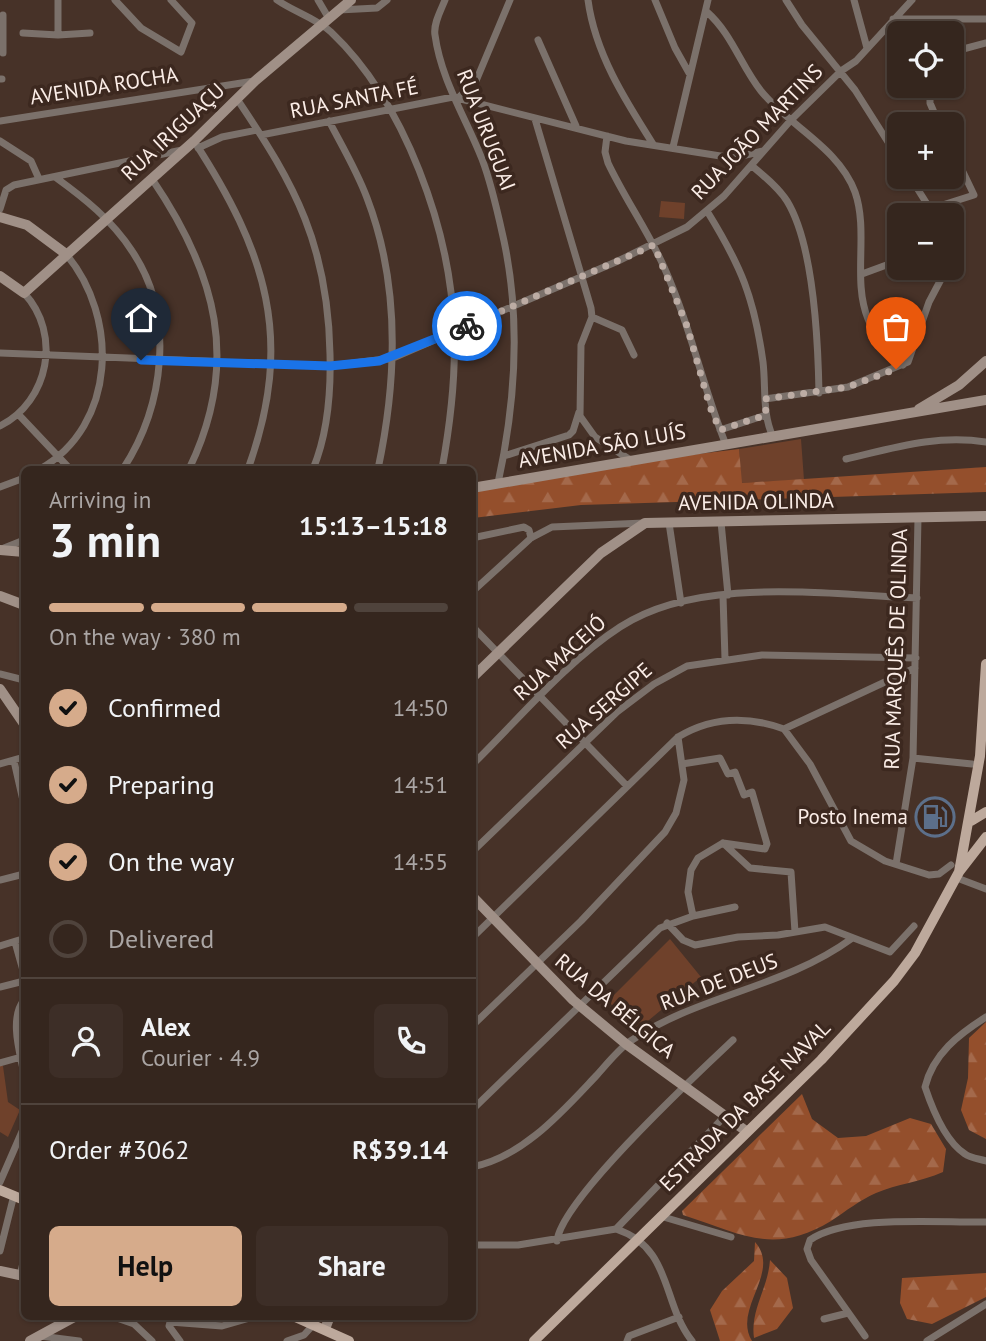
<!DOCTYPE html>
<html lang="en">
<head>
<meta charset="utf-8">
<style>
  :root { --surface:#35261e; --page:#3d2e27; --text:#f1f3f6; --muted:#aaa5a4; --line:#4f433c; --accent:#d6ab8b }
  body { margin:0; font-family:"PT Sans",sans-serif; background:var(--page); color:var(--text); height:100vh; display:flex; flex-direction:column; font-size:26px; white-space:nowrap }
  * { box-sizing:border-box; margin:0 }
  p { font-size:23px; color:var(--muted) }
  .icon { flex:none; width:38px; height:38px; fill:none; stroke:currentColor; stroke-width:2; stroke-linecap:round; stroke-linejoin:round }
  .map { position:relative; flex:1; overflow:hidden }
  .side { position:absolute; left:21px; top:466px; width:455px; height:854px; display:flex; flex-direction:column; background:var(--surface); border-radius:10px; box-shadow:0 2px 5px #0004,0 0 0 2px var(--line) }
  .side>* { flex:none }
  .controls { position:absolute; left:887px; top:21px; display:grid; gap:14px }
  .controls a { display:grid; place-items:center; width:77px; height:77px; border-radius:10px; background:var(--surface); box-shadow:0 2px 5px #0004,0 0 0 2px var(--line); font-size:35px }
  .pin { position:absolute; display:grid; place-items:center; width:60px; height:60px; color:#fff; margin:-72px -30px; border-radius:50% 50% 50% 0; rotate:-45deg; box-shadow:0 0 7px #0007 }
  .pin .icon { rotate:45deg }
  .courier { position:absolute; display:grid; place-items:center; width:70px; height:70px; margin:-35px; border:5px solid #1a73e8; border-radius:50%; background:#fff; color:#222; box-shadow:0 2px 9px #0007 }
  .headline em { font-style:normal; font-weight:600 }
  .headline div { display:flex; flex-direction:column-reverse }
  .headline { display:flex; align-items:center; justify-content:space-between; height:119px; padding:0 28px }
  h1 { font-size:46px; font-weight:600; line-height:52px }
  .bar { display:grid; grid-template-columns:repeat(4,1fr); gap:10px 7px; align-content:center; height:84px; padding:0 28px }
  .bar i { height:9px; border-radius:5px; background:var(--line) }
  .bar .active { background:var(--accent) }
  .bar p { grid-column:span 4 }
  .line { display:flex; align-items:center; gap:18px; padding:0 28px; border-top:2px solid var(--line) }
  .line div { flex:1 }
  .round { display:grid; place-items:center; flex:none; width:74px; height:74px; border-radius:10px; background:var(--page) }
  ol { padding:0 28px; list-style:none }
  li { display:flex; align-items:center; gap:21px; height:77px }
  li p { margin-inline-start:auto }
  li .icon { padding:7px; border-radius:50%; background:var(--accent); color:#111; stroke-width:4 }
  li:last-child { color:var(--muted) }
  li i { width:38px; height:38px; border:4px solid var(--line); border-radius:50% }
  .action { display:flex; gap:14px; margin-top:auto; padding:14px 28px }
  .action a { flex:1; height:80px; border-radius:10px; background:var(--accent); color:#111; font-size:28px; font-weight:600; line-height:80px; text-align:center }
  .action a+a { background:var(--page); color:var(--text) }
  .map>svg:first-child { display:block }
  .grass { fill:#6f412b }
  .forest { fill:url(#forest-firs) }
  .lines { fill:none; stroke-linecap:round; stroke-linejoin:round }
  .minor { stroke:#7b716b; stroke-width:7 }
  .secondary { stroke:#a09087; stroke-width:10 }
  .primary { stroke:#bda99c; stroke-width:10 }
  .done { stroke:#bcaca4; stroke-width:7; stroke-dasharray:0 12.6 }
  .route { stroke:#1a73e8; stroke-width:9 }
  .labels { text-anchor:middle; stroke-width:7; stroke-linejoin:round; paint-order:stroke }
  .street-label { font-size:21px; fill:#fbede7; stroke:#3c281f }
  .poi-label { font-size:21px; fill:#fbede7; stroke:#3c281f; text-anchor:end }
</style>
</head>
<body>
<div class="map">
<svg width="986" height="1341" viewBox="0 0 986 1341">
  <defs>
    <pattern id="forest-firs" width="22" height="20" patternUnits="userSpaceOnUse" patternTransform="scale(1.75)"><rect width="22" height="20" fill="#944f2c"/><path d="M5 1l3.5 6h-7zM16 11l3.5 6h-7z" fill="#a4694b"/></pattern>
  </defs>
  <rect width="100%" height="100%" fill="#473228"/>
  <path class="grass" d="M661,201l24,2 -1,16 -25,-2z
    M801,439l3,41 -63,3 -2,-34z
    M670,939l31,38 -64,53 -29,-29z
    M0,1066h3l5,36 12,8 -12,27 -8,-5z"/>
  <path class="forest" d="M739,449l3,34 244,-16v25l-405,13 -108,13v-30l160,-26z
    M986,1022v117l-17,-9 -8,-20 7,-32 1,-40z
    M802,1094l10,25 26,19 28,-2 44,-18 21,6 15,25 -3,23c-23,10 -46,12 -67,21 -16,7 -30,18 -45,28 -58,35 -89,13 -148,-6l-1,-4z
    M755,1242c27,30 -23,67 -3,99h-32l-10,-31 12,-19 32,-30z
    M770,1260l17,18 6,30 -16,21 -23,9c-4,-28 14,-49 16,-78z
    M986,1273v24l-54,27 -25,-5 -7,-16 2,-25z"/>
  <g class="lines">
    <path class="minor" d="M115,0l26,28 40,24 11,-29 -21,-23
      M277,0c17,12 39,18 54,32 74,70 120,199 123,299 2,45 -4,94 -12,138
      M318,0l10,17
      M445,0c-4,10 -12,24 -10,35 6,45 31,83 47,124 10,26 16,55 22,82 17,80 11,164 -6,242
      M588,0c7,53 37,100 65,144
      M655,0l20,48 14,25
      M786,0l16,25 53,65 45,71
      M854,0l13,48
      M339,10l38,-2 10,-8
      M707,12c25,22 34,54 54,79 28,35 78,57 94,101 14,40 -3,88 13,127 7,18 24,31 35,46
      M893,19h93
      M23,33l35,2v-35
      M58,35l32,-2
      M538,40l38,86
      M952,52l34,-9
      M3,53v-38
      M0,79h2
      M930,86v17l9,21
      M458,98l18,-17 34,-81
      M237,99c59,87 91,147 93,255 1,38 -2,79 -17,115
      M535,119l56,189 1,9 -11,28 -1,71 15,21 37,24
      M0,121l254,-40
      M329,121c13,25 28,50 38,77 33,86 30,182 11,271
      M261,135l192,-38 173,44 107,17 30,-7
      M607,136l-2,16 3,11c17,36 40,68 56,104 26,58 39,120 62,178
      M0,141l31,20 8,18
      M194,141c72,111 101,198 54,328
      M673,147l35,-147
      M198,148l24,-11 35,-7
      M752,166c12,10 26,21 35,35 27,44 31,139 32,192
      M55,177c29,21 57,43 77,74 44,65 32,155 -9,218
      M910,177l24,38
      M152,179c64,94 89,183 37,290
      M0,209l6,-19 8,-5 168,-35
      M930,209l44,-14 -22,-46
      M707,211c34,55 47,86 56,151 3,25 -1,52 10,75
      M906,268l3,8
      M862,274l38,-14
      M592,317l30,13 12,25
      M0,353l330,13 63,-8 225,-97 69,-34 37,-31 67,-76 50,-49 15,-10 56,-61
      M765,399l83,-12 60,-25 21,-60 18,-34
      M19,415l51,54
      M0,426c49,-25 62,-92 24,-133
      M720,430l46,-15
      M504,456l65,-21 4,-4 6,-19
      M846,459c47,-11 91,-25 140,-17
      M40,469c77,-44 79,-152 26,-215
      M0,487l24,-9
      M721,522l7,73
      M669,523l12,80
      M472,538l52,-11 5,3 2,8
      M4,548l20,-8
      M472,592l59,-54 21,-11 92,-4
      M723,596l2,63
      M472,626l155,160
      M0,674l24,6
      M784,729l26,35 41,77 34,20 44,14 10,-1 12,-9
      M913,758l59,6
      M14,761l10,44
      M0,764l24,-7
      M682,764l38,-6 8,16 7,-2 9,23 8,-3 15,52 -2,5 -42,-6 -25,15 -7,12 -3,22 5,24
      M472,765c46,-45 94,-103 148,-138 79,-52 207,-32 297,-29
      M723,843l27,25 41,4 4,60
      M472,852l145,-140 37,-28 33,-18 75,-11 154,3
      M896,864l17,-106 5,-240
      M957,878l29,11
      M0,880l24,-6
      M667,923l16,17 12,5 43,-8 40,-2 47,-8 65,25 24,-26
      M472,938l206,-201c33,-20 70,-21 106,-8l131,-61
      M15,942l9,32
      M0,946l19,-6
      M0,987l24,-6
      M24,1000c-15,18 -4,53 0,74
      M986,1017c-27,17 -53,37 -61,70 7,21 20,54 40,67 5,4 15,5 21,7
      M472,1026l109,-105 84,-89 11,-19 8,-33 -6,-43
      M0,1063l21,-6
      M472,1110l188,-182 33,-12 42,-9
      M472,1167c51,-10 90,-55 124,-91 10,-11 21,-25 33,-34 68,-47 155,-54 222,-103
      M0,1182l24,-55
      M660,1216l71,21
      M616,1229l108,-112
      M557,1241c4,-41 141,-168 176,-201
      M472,1245h46l98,-16c57,19 45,73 76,112
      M0,1251l14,-56
      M20,1275l4,-16
      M111,1316l23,8 18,17
      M824,1319l24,-6
      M40,1336l39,5
      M865,1336l-54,-76 -4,-11 3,-9c38,-26 130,-17 176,-18
      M180,1341l-11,-15 1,-4 52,4 34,-10
      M287,1341l17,-6 10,-11
      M627,1341l2,-5 50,-19
      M927,1341l59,-37"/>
    <path class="secondary" d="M0,217l27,8 39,29
      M0,276l24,17 170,-152 61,-60 96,-81
      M919,409l40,-24 27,-24
      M472,488l514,-88
      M0,550l24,2
      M0,596l24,9
      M472,678l129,-125 44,-30 341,-7
      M0,689l24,35
      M472,896l101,104 53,44 120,87
      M0,1271l24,5
      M325,1329l5,-13
      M30,1341l46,-25"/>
    <path class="primary" d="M971,821l15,-9
      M959,872l27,-35
      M0,1190l24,10
      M293,1316l56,25
      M534,1341l287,-281 73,-79 21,-28 44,-81 21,-116 6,-92"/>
  </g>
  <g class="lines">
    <path class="done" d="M467,326l187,-81 33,81 23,81 10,23 46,-15 -1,-16 83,-12 48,-18"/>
    <path class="route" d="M141,360l189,6 49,-5 88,-35"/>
  </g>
  <defs>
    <g id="fuel-ring" transform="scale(2.0125)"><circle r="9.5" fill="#3c281f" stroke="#5c6f8a" stroke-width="1.5"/><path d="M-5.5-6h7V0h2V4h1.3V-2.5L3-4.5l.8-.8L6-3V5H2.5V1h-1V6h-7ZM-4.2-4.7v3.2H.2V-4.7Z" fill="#5c6f8a"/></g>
  </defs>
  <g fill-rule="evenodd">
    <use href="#fuel-ring" x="935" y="817"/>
  </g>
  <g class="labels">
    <g class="street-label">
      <text transform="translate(104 86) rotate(-9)" y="7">AVENIDA ROCHA</text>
      <text transform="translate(354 99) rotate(-11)" y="7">RUA SANTA FÉ</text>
      <text transform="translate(486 130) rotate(69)" y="7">RUA URUGUAI</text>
      <text transform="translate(173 132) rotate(-43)" y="7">RUA IRIGUAÇU</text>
      <text transform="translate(757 132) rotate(-46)" y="7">RUA JOÃO MARTINS</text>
      <text transform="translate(602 446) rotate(-10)" y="7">AVENIDA SÃO LUÍS</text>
      <text transform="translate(756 502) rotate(-1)" y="7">AVENIDA OLINDA</text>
      <text transform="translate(896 649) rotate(-88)" y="7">RUA MARQUÊS DE OLINDA</text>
      <text transform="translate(560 658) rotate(-42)" y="7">RUA MACEIÓ</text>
      <text transform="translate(604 706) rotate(-41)" y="7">RUA SERGIPE</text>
      <text transform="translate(719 982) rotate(-21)" y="7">RUA DE DEUS</text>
      <text transform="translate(615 1006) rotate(40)" y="7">RUA DA BÉLGICA</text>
      <text transform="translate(745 1106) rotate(-45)" y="7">ESTRADA DA BASE NAVAL</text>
    </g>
    <g class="poi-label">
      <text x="908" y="824">Posto Inema</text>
    </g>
  </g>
</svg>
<div class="controls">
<a><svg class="icon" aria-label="locate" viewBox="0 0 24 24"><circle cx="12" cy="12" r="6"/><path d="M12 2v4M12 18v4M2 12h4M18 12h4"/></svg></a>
<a>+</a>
<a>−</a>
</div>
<div class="pin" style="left:896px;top:369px;background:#ea580c"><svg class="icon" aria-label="bag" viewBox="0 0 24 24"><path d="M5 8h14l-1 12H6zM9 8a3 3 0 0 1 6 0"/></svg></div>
<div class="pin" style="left:141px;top:360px;background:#1f2937"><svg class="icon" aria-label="home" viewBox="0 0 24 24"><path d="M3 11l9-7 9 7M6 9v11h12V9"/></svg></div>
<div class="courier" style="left:467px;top:326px"><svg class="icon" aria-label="bike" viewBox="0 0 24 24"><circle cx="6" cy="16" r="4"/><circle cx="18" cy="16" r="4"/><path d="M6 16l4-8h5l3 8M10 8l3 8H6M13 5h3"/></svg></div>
<section class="side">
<div class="headline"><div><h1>3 min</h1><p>Arriving in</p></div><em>15:13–15:18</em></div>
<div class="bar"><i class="active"></i><i class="active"></i><i class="active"></i><i></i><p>On the way · 380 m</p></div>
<ol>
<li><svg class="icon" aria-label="check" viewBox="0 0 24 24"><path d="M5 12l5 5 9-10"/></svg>Confirmed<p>14:50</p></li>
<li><svg class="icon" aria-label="check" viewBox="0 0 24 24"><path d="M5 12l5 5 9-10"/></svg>Preparing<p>14:51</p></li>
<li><svg class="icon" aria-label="check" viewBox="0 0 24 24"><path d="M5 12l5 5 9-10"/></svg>On the way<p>14:55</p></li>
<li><i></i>Delivered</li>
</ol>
<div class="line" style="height:126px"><a class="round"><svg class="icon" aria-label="person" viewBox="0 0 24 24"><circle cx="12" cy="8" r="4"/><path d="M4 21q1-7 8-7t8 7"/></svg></a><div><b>Alex</b><p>Courier · 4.9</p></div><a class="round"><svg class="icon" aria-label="phone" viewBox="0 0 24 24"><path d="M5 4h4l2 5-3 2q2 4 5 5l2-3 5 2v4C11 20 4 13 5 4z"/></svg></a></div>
<div class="line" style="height:91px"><div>Order #3062</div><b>R$39.14</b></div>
<div class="action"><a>Help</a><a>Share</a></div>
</section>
</div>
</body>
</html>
